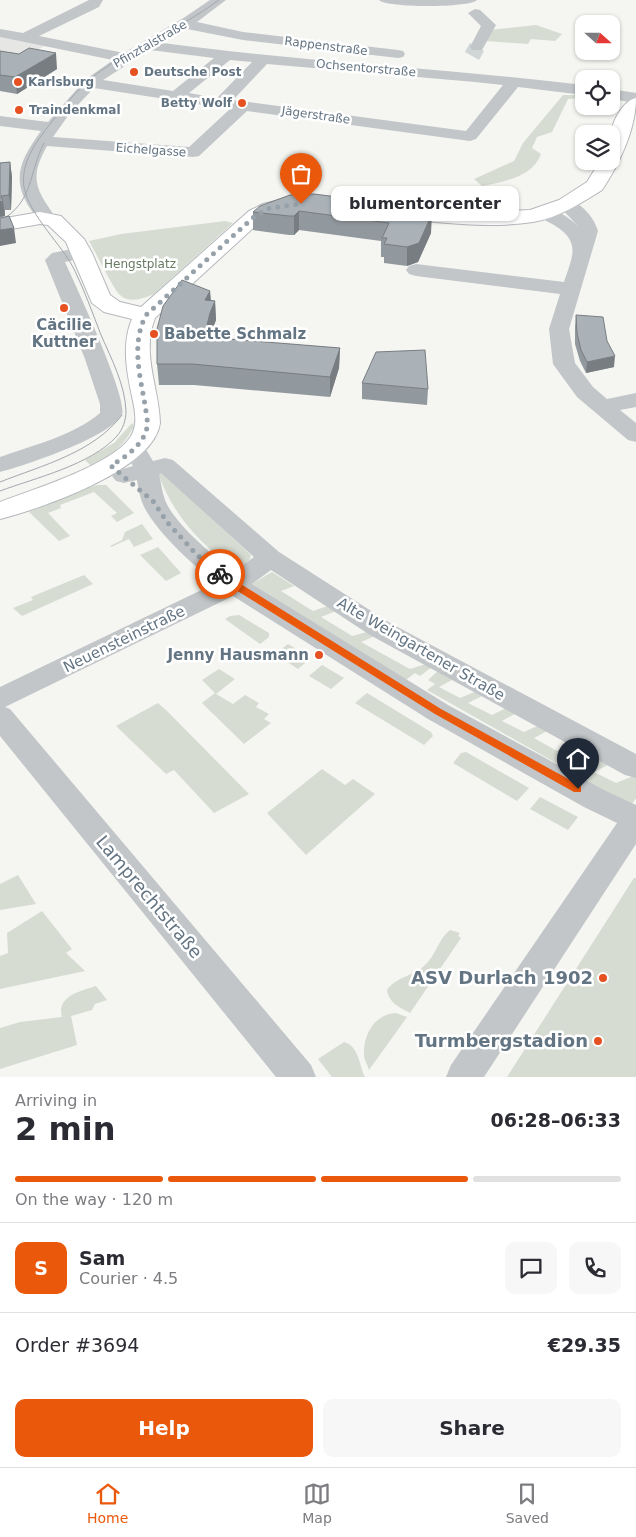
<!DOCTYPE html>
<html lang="en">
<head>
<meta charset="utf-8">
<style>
  :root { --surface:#fff; --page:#f7f7f7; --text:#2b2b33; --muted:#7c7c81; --line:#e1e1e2; --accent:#ea580c }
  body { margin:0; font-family:"DejaVu Sans",sans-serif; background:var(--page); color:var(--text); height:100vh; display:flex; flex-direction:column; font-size:19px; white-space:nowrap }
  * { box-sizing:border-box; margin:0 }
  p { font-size:16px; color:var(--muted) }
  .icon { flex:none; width:28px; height:28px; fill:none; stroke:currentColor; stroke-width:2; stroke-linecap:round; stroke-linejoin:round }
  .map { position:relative; height:1077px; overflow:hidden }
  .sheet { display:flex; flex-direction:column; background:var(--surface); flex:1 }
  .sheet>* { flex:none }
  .needle { width:32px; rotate:111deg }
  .fabs { position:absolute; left:575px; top:15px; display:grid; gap:10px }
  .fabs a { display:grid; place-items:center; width:45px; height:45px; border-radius:10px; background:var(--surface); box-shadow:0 1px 4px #0004; font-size:25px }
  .pin { position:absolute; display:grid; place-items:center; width:42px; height:42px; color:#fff; margin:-51px -21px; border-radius:50% 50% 50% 0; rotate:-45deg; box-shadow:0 0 5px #0007 }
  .pin .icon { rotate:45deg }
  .courier { position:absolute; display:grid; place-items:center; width:50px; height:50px; margin:-25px; border:4px solid #ea580c; border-radius:50%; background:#fff; color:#222; box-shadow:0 1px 6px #0007 }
  .bubble { position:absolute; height:35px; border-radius:10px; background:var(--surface); box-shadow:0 1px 4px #0004; font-size:16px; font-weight:800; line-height:35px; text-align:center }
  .summary em { font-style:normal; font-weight:800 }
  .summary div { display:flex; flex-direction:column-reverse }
  .summary { display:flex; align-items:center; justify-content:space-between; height:85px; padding:0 15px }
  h1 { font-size:32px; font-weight:800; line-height:38px }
  .bar { display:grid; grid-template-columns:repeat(4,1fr); gap:8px 5px; align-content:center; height:60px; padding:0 15px }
  .bar i { height:6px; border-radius:4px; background:var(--line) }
  .bar .on { background:var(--accent) }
  .bar p { grid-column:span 4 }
  .line { display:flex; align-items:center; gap:12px; padding:0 15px; border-top:1px solid var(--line) }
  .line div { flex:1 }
  .round { display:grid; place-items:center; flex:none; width:52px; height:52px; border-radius:10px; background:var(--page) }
  .action { display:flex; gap:10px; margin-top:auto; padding:10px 15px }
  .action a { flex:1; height:58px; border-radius:10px; background:var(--accent); color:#fff; font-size:20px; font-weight:800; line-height:58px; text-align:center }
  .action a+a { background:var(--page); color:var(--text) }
  .dock { display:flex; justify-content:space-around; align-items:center; height:70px; border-top:1px solid var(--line); background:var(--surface); font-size:14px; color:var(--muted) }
  .dock a { display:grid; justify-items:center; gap:2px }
  .dock .on { color:var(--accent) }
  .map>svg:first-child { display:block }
  .built { fill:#e6e7e5 }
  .green { fill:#d6dcd2 }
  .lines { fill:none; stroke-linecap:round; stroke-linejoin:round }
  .minor-tunnel { stroke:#d0d5d6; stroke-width:16; stroke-dasharray:16 8; stroke-linecap:butt }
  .major-casing { stroke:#b5b9bd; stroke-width:2 }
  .minor { fill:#c2c6c9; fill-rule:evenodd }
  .major { fill:#fff; fill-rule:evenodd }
  .tram { stroke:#a2a8ae; stroke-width:1 }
  .wall { fill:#92999e }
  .shaded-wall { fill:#777d81 }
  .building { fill:#aab2b8; stroke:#777d81 }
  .route { fill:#ea580c }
  .done { stroke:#96a1aa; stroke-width:5; stroke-dasharray:0 9 }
  .poi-dot { fill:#e65121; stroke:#fff; stroke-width:2 }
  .labels { text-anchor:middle; stroke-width:5; stroke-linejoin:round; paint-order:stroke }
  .far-street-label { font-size:12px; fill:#637483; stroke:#fff }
  .far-poi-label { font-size:12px; font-weight:bold; fill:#637483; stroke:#fff; text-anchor:start }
  .far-park-label { font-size:12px; fill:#677a62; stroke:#fff }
  .poi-label { font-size:15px; font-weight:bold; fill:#637483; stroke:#fff }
  .street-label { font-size:15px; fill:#637483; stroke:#fff }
  .near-street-label { font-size:18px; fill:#637483; stroke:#fff }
  .near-poi-label { font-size:18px; font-weight:bold; fill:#637483; stroke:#fff; text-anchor:end }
</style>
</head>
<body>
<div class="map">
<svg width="636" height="1077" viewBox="0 0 636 1077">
  <rect width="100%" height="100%" fill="#f5f5f1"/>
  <path class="built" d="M0,36l46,9 -46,26z"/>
  <path class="green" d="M536,25l26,9 -7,7 -24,-2 -3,5 -43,-3 5,-11z
    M563,95h21v3l-16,1 -16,33 -15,5 -5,11 9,6c-9,24 -37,27 -59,32l-8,-7 40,-18 9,-18z
    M225,221l8,2 -79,71c-10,4 -24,10 -34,1 -6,-5 -25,-44 -31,-54l32,-7z
    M132,423l2,3c-8,17 -25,33 -43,40l-6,-6 29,-17z
    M157,471h4l90,84 -3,10 -13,5c-37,-29 -61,-53 -78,-99z
    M97,485h9l28,28 -17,9 -6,-6 6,-3 -23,-21 -34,13 1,3 -13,5 22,23 -11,5 -30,-29 54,-23z
    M142,524l11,15 -19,8 -5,-8 -18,8 -1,-1 12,-6 3,-8z
    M158,547l23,26 -15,8 -26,-26z
    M272,572l22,14 -13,5 32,20 15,-5 8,5 -15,6 31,19 15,-4 8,4 -14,6 49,27 16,-5 6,3 -12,9 -5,-3 -9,7 -154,-96z
    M84,575l9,9 -71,32 -9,-8 20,-8 -2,-3z
    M239,615l30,18v4l-9,7 -35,-25 5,-3z
    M288,644l23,14 -13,11 -23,-15z
    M322,665l22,13 -13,11 -22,-13z
    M219,669l16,10 -19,15 17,10 12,-9 14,8 -3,4 13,7 -5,5 7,4 -27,21 -42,-41 13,-10 -13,-13z
    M439,670l15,9 -15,8 21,11 17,-7 7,4 -16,8 24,12 16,-8 10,5 -16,9 22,11 18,-8 9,5 -17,9 23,13 18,-9 9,5 -17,10 18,11 18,-9 9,4 -18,9 22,11 20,-8v23l-4,6 -16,-7 -189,-107 8,-6 -7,-4z
    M367,693l64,39 2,4 -9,9 -69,-42z
    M158,703l9,8 82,83 -35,19 -40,-43 -8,4 -50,-48z
    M466,752l63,36 -12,13 -64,-38 8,-10z
    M322,769l23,16 8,-6 22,15 -69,61 -39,-42z
    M540,797l38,20 -10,13 -38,-21z
    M18,875l18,29 -36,6v-26z
    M634,878h2v199h-129z
    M42,911l30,38 -6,4 19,18 -85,18v-33l8,-3 -1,-20z
    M450,930l10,3 -2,3 3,2 -51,75c-11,-6 -21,-10 -23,-23 9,-13 26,-14 37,-24 12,-10 14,-27 26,-36z
    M96,986l11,14 -12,4 -3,6 -21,6 6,29 -77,24v-41l20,-6 42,-5c-6,-21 19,-26 34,-31z
    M396,1013l11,4 -38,53c-1,-5 -5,-10 -5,-15 -1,-21 11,-41 32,-42z
    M344,1042c15,4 15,23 21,35h-33l-14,-18z"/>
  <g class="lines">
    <path class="minor-tunnel" d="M472,56l5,-9"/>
    <g class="major-casing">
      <path id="major" d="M636,98c0,31 -17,67 -34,92 -21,13 -44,28 -69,32 -46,7 -93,0 -138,-4l-7,-2 -3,-4 3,-4 7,-2 76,7 59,-3 29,-10 28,-18 13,-21h11c0,-8 -1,-20 0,-28 2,-13 12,-32 25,-35z
        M288,198l7,2 3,4 -3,4 -19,5 -13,6 -108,99c-14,36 4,69 5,105 -6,47 -120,86 -160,96v-17c31,-12 121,-39 133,-70 4,-10 2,-21 0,-31 -6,-27 -12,-56 -1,-82l-28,-7 -12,-9 -26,-61 -18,-17 -8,-1 -40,7v-12l40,-7 21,4 23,23 8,14 18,42 10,7 21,5 108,-96 14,-7z"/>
    </g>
    <path class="minor" d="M89,0h14l-4,7 -60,29 85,17 61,-36 25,-17h16l-29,22 46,10 155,18 5,1 2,3 -2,3 -5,1 -155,-18 -56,-11 -24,14c140,19 281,25 421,42v10l-66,-8 -42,52 -6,2 -223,-30 -48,45 -6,1 -146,-11c-19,34 -10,44 9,72l-3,4c-10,2 -13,-1 -19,-8 -25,-33 -14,-54 7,-83l-41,-5v-10l48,6 37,-42 28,-20 -113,-23v-8l23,4zM150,50l64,8 -41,33 -70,-11zM230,60l22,2 -35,36 -28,-5zM267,64l208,18 28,3 -37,46 -233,-31zM94,88l136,21 -41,38 -136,-10 17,-24z
      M379,0h98c-7,8 -91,8 -98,0z
      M475,9l5,1 16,15 -14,25h-10l-2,-3 11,-21 -13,-13z
      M611,89l25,4v10l-25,-4z
      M566,199c15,3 28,18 32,32l-29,98 6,34 18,24 14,12 29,-6v14l-16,3 16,13v19l-8,-2 -51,-43 -24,-33 -4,-35 11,-35 -144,-18 -7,-2 -3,-4 3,-4 7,-2 148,18c8,-25 18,-40 -10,-57 -7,-4 -15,-7 -19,-13l3,-4c14,-3 30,9 40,18l-21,-22 3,-4z
      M82,247l7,2 2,4 -2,4 -24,5c10,22 63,136 57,152 -9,22 -98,52 -122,58v-15c31,-11 75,-22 100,-44v-9l-15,-45 -40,-99 7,-7z
      M134,441l8,2 11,18 12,-3 8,2 106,92 111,71 246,131v24l-11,-3 -255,-140 -99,-65 -19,14 196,121 158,86 30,14v39l-152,233h-38l5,-12 166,-242 -33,-16 -156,-88 -195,-123 -228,111 5,2 301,356 5,12h-40l-276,-341v-49l216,-104c-22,-17 -67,-57 -75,-84 -2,-6 -3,-13 -4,-19l-13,3 -8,-2 -4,-5 4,-5 17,-5 -11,-18 4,-5zM161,473l93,84 -20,15c-20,-16 -59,-47 -69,-72 -3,-8 -4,-18 -6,-26z"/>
    <use href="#major" class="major"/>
    <path class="tram" d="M0,221c34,-19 28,-47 44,-78
      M0,482c43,-17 93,-29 122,-67
      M0,491c35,-13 91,-26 117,-55 6,-7 9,-16 9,-25 -1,-26 -14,-51 -25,-76 -8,-21 -16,-43 -26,-64 -13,-27 -45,-54 -51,-84 -3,-21 8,-39 20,-55 16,-21 31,-41 51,-57 39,-29 85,-46 124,-75"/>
  </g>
  <path class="wall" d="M0,51l57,18 -40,25 -17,-3z
    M10,162l2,15 -1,33h-6v6l-5,1v-54z
    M290,195l141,38 -13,29 -11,4 -23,-3v-6h-3v-16l-82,-11 -5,5h-5l-36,-5v-18z
    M210,291l1,9 4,1 1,19 -5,13 -1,5 130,10 -1,20 -9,29 -136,-12h-35l-2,-21z
    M576,315l31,26 7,26 -28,6 -6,-12 -5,-17v-18z
    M362,383l66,6 -1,16 -65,-6z"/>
  <path class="shaded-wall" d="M56,53l1,16 -40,25 -2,-17z
    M10,162l2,15 -1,33 -2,-15z
    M3,201l2,15 -5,1v-15z
    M299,211v19l-5,5v-19z
    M432,214l-1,19 -13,29 -11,4v-19z
    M14,228l2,15 -16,3v-16z
    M210,291l1,19 4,-9 1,19 -5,13 -5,25 -2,-21 1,-37z
    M340,348l-1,20 -9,29v-20z
    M615,356l-1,11 -28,6 1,-11z"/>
  <path class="building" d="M29,48l27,5 -41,24 -15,-2v-24l19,3z
    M10,162l-1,33 -8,1 2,5 -3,1v-39z
    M314,194l71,9 36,3 11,8 -13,29 -12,4 -23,-3 3,-6h-5l7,-15 -90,-12 -5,5h-5l-36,-4 7,-6 30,-11z
    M9,216l5,12 -14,2v-12z
    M182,280l28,11 -5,9 10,1 -5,12 -6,24 136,11 -10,29 -138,-13h-35v-35l6,-23z
    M576,315l27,2 4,24 8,15 -28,6 -6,-12 -4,-17z
    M425,350l3,39 -66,-6 14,-31z"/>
  <path class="route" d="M220,571l221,138 140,77v6h-7l-139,-78 -204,-127 -14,-11 -1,-2z"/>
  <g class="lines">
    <path class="done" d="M220,574l-23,-19 -30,-33 -14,-21 -42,-35c12,-8 30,-19 35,-35 3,-8 0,-18 -1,-26 -5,-30 -14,-61 1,-90l110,-100 14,-7 31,-4"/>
  </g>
  <g class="poi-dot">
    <circle cx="134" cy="72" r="5"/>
    <circle cx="18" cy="82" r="5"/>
    <circle cx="242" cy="103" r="5"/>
    <circle cx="19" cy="110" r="5"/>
    <circle cx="64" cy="308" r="5"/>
    <circle cx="154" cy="334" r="5"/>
    <circle cx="319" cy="655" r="5"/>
    <circle cx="603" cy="978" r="5"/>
    <circle cx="598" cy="1041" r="5"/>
  </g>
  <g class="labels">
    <g class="far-street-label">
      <text transform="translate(150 44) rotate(-30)" y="4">Pfinztalstraße</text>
      <text transform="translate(326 46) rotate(7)" y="4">Rappenstraße</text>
      <text transform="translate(366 68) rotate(5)" y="4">Ochsentorstraße</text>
      <text transform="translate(316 115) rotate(8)" y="4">Jägerstraße</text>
      <text transform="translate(151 150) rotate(4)" y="4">Eichelgasse</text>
    </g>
    <g class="far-poi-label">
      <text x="144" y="76">Deutsche Post</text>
      <text x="28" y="86">Karlsburg</text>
      <text x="232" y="107" text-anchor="end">Betty Wolf</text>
      <text x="29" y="114">Traindenkmal</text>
    </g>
    <g class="far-park-label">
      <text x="140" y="268">Hengstplatz</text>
    </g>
    <g class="poi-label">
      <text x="64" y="330">Cäcilie<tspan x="64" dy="17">Kuttner</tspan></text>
      <text x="164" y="339" text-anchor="start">Babette Schmalz</text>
      <text x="309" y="660" text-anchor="end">Jenny Hausmann</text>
    </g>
    <g class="street-label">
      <text transform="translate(124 639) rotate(-26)" y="5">Neuensteinstraße</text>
      <text transform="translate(421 649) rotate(30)" y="5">Alte Weingartener Straße</text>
    </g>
    <g class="near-street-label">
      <text transform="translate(149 897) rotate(50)" y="6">Lamprechtstraße</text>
    </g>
    <g class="near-poi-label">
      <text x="593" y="984">ASV Durlach 1902</text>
      <text x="588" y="1047">Turmbergstadion</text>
    </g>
  </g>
</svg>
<div class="fabs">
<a><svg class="needle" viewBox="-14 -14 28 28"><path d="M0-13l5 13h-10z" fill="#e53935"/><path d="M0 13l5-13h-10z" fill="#7c7c81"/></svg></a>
<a><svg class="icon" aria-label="locate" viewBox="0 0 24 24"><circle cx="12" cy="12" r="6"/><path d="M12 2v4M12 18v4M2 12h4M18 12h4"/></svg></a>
<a><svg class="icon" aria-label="layers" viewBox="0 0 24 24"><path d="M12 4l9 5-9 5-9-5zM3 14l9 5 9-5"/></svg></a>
</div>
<div class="pin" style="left:301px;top:204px;background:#ea580c"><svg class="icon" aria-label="bag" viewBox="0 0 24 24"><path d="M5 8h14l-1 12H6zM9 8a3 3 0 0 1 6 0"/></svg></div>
<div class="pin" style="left:578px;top:789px;background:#1f2937"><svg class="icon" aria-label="home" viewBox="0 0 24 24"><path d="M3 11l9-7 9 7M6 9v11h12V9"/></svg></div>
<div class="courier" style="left:220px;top:574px"><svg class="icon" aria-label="bike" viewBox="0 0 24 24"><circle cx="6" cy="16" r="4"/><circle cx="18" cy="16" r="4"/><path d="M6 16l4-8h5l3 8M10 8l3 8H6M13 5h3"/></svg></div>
<div class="bubble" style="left:331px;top:186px;width:188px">blumentorcenter</div>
</div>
<section class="sheet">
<div class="summary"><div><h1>2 min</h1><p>Arriving in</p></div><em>06:28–06:33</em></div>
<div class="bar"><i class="on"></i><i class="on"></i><i class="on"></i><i></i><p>On the way · 120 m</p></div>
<div class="line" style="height:90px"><b class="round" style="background:var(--accent);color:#fff">S</b><div><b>Sam</b><p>Courier · 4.5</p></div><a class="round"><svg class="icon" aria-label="chat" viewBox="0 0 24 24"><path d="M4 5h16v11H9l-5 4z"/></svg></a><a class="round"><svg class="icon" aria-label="phone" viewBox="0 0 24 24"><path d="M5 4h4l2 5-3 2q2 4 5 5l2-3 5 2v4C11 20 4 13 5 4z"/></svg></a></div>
<div class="line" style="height:65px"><div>Order #3694</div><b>€29.35</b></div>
<div class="action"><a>Help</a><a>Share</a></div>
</section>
<nav class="dock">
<a class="on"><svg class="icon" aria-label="home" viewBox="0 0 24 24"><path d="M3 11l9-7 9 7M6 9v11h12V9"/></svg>Home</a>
<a><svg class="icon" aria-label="map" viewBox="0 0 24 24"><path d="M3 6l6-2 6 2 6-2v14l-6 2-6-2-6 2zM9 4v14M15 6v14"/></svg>Map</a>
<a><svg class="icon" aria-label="saved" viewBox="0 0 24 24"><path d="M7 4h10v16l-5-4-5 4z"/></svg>Saved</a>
</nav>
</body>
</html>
